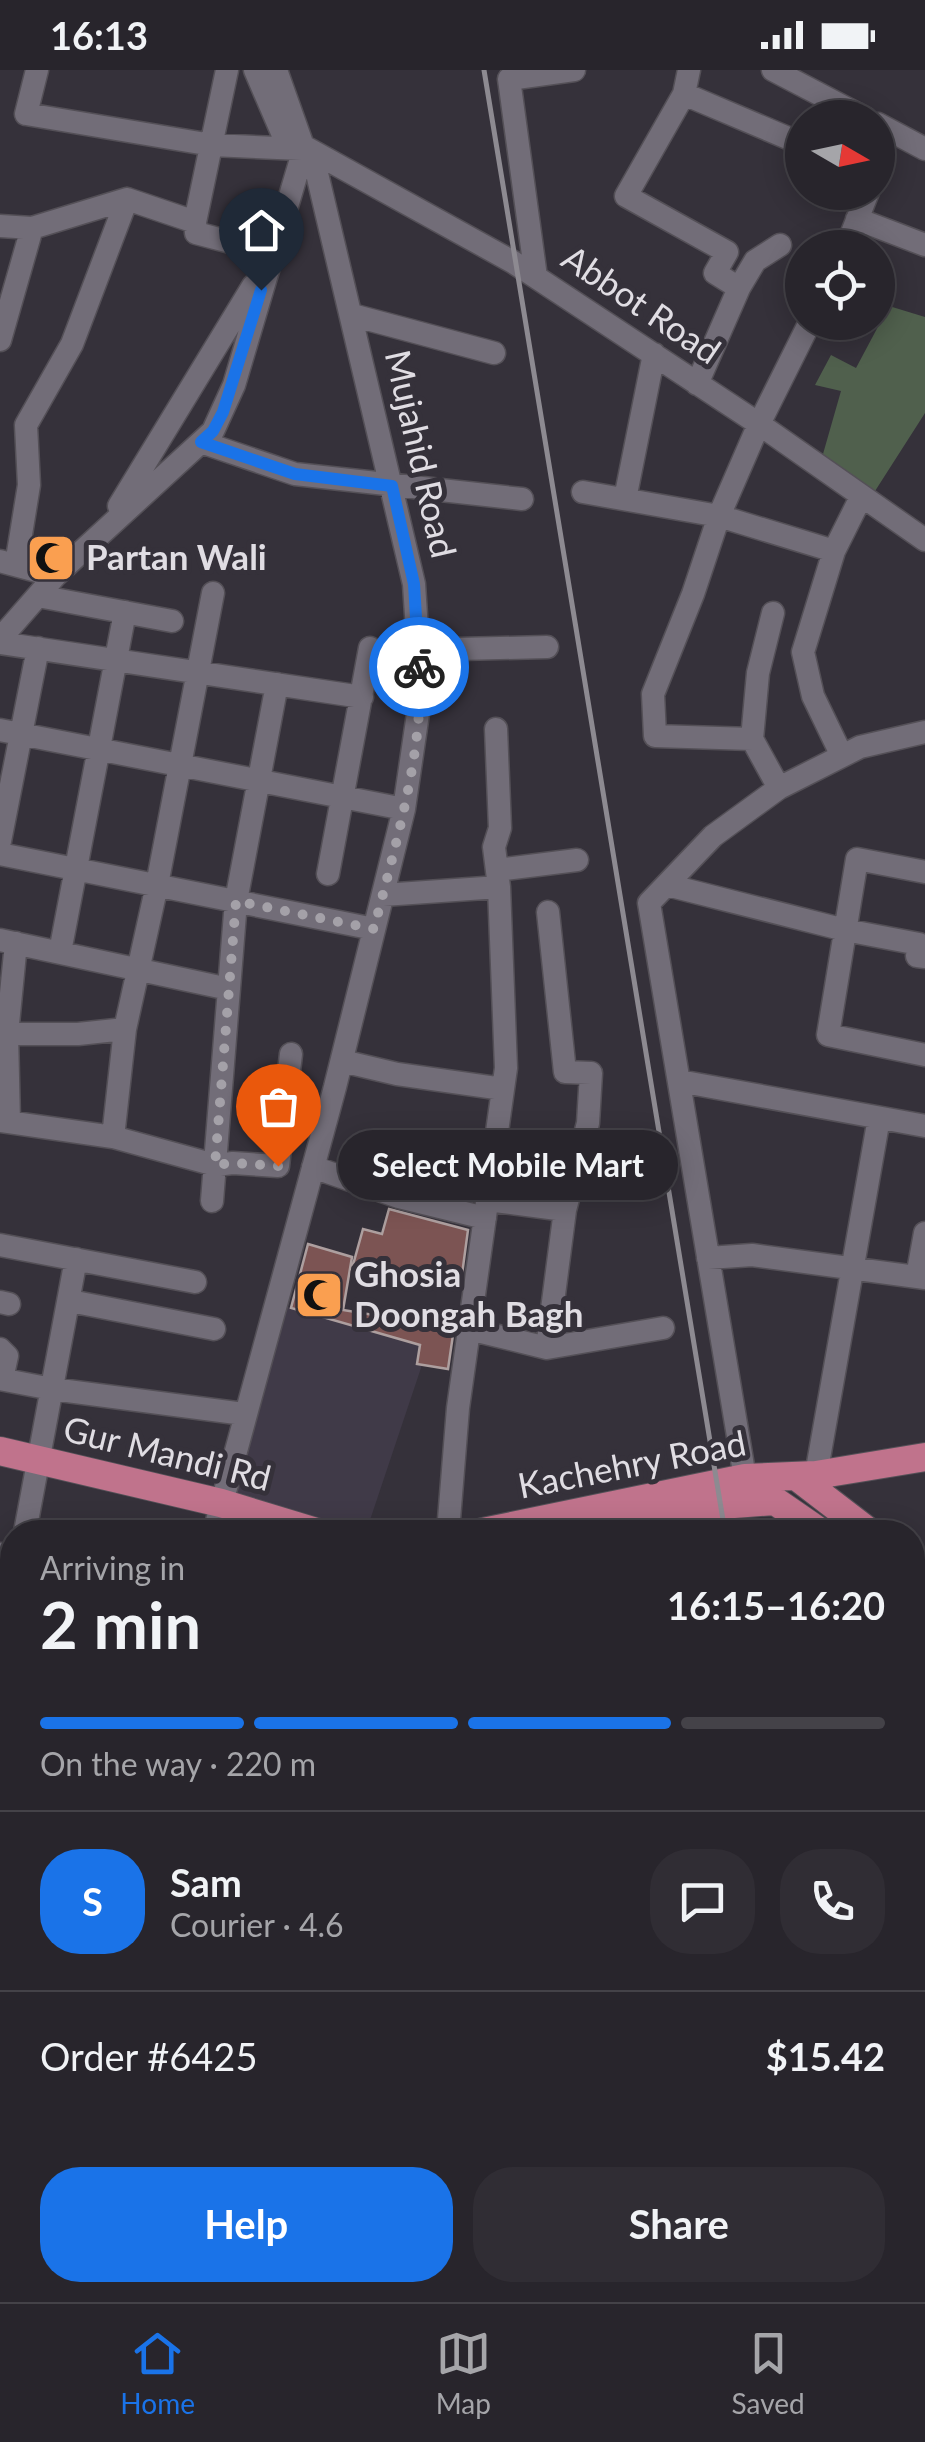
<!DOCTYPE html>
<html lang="en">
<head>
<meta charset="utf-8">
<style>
  :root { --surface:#28252c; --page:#302d34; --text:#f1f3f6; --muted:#a5a5a9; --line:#444248; --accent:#1a73e8 }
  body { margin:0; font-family:Lato,sans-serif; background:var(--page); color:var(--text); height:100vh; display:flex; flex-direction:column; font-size:38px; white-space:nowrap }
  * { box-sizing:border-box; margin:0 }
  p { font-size:32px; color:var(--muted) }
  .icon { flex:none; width:55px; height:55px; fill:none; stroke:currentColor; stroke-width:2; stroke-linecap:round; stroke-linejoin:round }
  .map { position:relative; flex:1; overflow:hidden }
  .panel { position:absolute; left:0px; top:1450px; width:925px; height:782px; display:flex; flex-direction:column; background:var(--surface); border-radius:40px 40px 0 0; box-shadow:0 5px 25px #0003,0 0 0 2px var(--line) }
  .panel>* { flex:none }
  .needle { width:65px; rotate:99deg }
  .buttons { position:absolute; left:785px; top:30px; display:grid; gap:20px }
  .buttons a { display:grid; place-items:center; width:110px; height:110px; border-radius:50%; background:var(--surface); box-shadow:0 5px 25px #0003,0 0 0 2px var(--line); font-size:50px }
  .pin { position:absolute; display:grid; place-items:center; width:85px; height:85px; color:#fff; margin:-102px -42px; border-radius:50% 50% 50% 0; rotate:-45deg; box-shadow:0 0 10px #0007 }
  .pin .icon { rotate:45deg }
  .courier { position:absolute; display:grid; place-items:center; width:100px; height:100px; margin:-50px; border:8px solid #1a73e8; border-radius:50%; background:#fff; color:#222; box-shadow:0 2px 12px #0007 }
  .bubble { position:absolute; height:70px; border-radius:35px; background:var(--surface); box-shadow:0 5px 25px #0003,0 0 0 2px var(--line); font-size:32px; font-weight:700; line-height:70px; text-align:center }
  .headline em { font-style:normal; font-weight:700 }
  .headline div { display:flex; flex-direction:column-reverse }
  .headline { display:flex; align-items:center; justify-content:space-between; height:170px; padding:0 40px }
  h1 { font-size:65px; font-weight:700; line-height:75px }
  .bar { display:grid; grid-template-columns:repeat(4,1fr); gap:15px 10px; align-content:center; height:120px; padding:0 40px }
  .bar i { height:12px; border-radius:8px; background:var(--line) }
  .bar .active { background:var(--accent) }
  .bar p { grid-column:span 4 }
  .line { display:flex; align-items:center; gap:25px; padding:0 40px; border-top:2px solid var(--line) }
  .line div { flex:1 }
  .round { display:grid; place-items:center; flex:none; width:105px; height:105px; border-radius:40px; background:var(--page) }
  .button { display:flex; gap:20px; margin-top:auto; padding:20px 40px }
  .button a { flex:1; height:115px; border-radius:40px; background:var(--accent); color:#fff; font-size:40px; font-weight:700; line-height:115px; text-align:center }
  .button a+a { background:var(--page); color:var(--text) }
  .status { display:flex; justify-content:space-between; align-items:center; height:70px; padding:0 50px; background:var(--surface); direction:ltr }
  .status svg { height:28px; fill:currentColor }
  .tabs { display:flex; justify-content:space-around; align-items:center; height:140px; border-top:2px solid var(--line); background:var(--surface); font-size:28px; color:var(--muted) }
  .tabs a { display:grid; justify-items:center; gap:5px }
  .tabs .active { color:var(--accent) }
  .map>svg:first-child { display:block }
  .built { fill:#403a48 }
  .green { fill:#50604d }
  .building { fill:#7c5453; stroke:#ad9f9f; stroke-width:2.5 }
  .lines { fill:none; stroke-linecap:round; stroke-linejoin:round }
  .minor-casing { stroke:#545057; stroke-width:25 }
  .major-casing { stroke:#545057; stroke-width:30 }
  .minor { stroke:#726d78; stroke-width:22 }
  .major { stroke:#c0738c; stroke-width:28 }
  .rail { stroke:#8d8a91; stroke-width:5 }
  .done { stroke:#a4a1a8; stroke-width:10; stroke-dasharray:0 18 }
  .route { stroke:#1a73e8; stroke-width:12 }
  .labels { text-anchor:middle; stroke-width:10; stroke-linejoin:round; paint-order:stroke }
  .street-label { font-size:35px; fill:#e0dde3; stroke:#35313a }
  .poi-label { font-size:35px; font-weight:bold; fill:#e0dde3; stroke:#35313a; text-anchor:start }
</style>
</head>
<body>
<div class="status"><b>16:13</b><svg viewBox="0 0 49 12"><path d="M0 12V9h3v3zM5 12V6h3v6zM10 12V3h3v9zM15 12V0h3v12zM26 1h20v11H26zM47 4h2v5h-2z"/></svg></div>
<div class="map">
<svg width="925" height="2232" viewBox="0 0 925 2232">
  <rect width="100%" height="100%" fill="#35313a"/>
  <path class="built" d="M278,1234l142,41 -3,18 5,2 -56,167h-35l-104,-33z
    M913,1694l12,10v528h-211l-3,-12h201z"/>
  <path class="green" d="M889,236l36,11v96l-57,89 -49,-34 22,-77 -26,-6 16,-30 25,13z"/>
  <path class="building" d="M389,1139l79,21 -7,52 -108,-17 10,-36 19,5z
    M308,1174l44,13 -9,53 111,18 -6,41 -31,-5 3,-19 -129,-37z"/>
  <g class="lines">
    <g class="minor-casing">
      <path id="minor" d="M37,0l-11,44 186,31 89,4
        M255,0l28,65 230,127 246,162 166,116
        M689,0l-5,24 -58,102 101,56 -12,21 24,15
        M773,0l92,48
        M684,24l118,50
        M878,54l47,25
        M857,149l68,26
        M195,152l32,-152
        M0,156l32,2 95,-29 68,23 1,11 76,20
        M846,178l22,-56
        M536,207l-27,-198 65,-9
        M352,245l142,38
        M0,270l32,-112
        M697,314l42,-96 16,-27 25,-16
        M201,372l94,32 227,25
        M583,422l136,24 115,35
        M625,429l29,-145
        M119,436l134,-220
        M0,491l55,15
        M16,495l13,-80 -3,-60 46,-81 55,-145
        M38,526l134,25
        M773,543l-15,60 -6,66 27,49
        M0,569l55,-63 158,-145 21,-46 70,-236
        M0,573l362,54
        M418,580l129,-3
        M496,659l4,99 -6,19 5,40
        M0,660l404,79
        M752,669l-97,-3 -2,-42 40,-100 26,-78 40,-92 51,-102
        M842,686l-29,-60 -10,-44 31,-101 27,-54
        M0,771l38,-193
        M0,784l374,75
        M497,800l80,-10
        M925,802l-68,-13 -29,176 97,20
        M328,804l42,-226
        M667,815l178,45 74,14 -2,12 8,1
        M383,825l116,-8 7,181 -48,340 -10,124
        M0,870l229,49
        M60,882l65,-340
        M7,964h71l47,-5
        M342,991l55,13 106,15
        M679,1011l246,45
        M0,1051l113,16 102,28 18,-2 45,3 13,-112
        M9,1052l-2,-88 9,-91
        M113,1067l12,-108 32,-144 56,-292
        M313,1097l86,30 86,21
        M487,1130l78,10
        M212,1131l24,-300 41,-217
        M0,1175l195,37
        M708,1188l44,-3 173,23
        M917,1207l8,-44
        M70,1231l144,28
        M0,1232l9,2
        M469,1259l78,19 116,-20
        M547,1278l18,-138 23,-87 3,-50 -26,-1 -17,-160
        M0,1279l7,7 -5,23
        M0,1309l52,10 192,25
        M816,1405l63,-357
        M745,1408l-96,-575 64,-67 66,-48 81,-41 65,-15
        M25,1462l51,-273
        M214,1462l121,-445 69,-278 17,-116 -7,-109 -99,-419 -11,-16 -28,-79
        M0,1484l12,3
        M0,1611l12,-76
        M0,1662l12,-3
        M0,1799h12
        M0,1967l12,1
        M0,2038l12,1
        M198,2220l1,12
        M263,2220l7,12
        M755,2220l2,12"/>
    </g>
    <g class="major-casing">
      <path id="major" d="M0,1381l221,52 95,29
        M796,1406l73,56
        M483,1462l262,-54 71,-3 109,-18
        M586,1462l135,-27 54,-4 45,31
        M912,1496l13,10
        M912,1529l13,8
        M685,2220l2,12"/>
    </g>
    <use href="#minor" class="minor"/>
    <use href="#major" class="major"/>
    <path class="rail" d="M484,0l241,1462
      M850,2220l2,12"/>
  </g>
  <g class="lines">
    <path class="done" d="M278,1096l-45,-3 -18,2 21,-264 138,28c20,-80 51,-180 45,-262"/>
    <path class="route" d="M261,220l-38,122 -10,19 -12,11 94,32 97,12 22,98 5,83"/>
  </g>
  <defs>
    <g id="mosque-square" transform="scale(2.5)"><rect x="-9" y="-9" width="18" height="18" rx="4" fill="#fa9f50" stroke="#35313a"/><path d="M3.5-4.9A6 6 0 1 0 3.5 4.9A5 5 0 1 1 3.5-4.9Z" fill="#111"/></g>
  </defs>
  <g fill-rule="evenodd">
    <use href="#mosque-square" x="51" y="488"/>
    <use href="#mosque-square" x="319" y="1225"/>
  </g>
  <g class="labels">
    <g class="street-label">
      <text transform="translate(641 235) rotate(34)" y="12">Abbot Road</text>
      <text transform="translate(420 384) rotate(77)" y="12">Mujahid Road</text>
      <text transform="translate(167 1384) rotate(14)" y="12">Gur Mandi Rd</text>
      <text transform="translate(632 1395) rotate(-11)" y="12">Kachehry Road</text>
    </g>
    <g class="poi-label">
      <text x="86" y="500">Partan Wali</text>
      <text x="354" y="1217">Ghosia<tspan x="354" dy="40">Doongah Bagh</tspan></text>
    </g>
  </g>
</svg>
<div class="buttons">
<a><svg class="needle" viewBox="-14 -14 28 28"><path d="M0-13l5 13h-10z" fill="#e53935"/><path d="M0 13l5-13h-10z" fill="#a5a5a9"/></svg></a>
<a><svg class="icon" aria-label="locate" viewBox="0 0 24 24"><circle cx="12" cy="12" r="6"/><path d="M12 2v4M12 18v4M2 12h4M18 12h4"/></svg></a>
</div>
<div class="pin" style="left:278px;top:1096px;background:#ea580c"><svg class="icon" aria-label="bag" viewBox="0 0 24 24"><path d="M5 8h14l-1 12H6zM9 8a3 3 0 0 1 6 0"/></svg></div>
<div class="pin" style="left:261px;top:220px;background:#1f2937"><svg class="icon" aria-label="home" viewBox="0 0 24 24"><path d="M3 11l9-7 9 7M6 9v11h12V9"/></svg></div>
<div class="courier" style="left:419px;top:597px"><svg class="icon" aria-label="bike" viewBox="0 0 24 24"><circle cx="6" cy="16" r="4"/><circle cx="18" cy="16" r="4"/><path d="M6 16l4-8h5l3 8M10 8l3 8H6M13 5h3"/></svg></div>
<div class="bubble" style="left:338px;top:1060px;width:340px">Select Mobile Mart</div>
<section class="panel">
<div class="headline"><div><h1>2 min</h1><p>Arriving in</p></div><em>16:15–16:20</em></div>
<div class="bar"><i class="active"></i><i class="active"></i><i class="active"></i><i></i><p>On the way · 220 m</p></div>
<div class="line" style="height:180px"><b class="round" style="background:var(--accent);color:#fff">S</b><div><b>Sam</b><p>Courier · 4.6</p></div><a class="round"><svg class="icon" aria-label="chat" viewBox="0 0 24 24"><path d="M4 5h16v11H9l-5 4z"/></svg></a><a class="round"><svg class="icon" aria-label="phone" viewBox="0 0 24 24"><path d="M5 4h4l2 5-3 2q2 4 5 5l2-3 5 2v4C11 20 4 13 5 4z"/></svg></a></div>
<div class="line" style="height:130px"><div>Order #6425</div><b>$15.42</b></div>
<div class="button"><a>Help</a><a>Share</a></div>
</section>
</div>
<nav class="tabs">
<a class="active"><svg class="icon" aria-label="home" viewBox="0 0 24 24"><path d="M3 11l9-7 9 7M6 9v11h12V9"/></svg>Home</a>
<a><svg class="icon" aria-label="map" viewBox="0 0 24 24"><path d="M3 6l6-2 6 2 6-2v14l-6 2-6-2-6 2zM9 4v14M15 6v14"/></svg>Map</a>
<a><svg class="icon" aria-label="saved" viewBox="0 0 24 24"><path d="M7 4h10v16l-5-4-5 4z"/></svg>Saved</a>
</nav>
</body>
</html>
